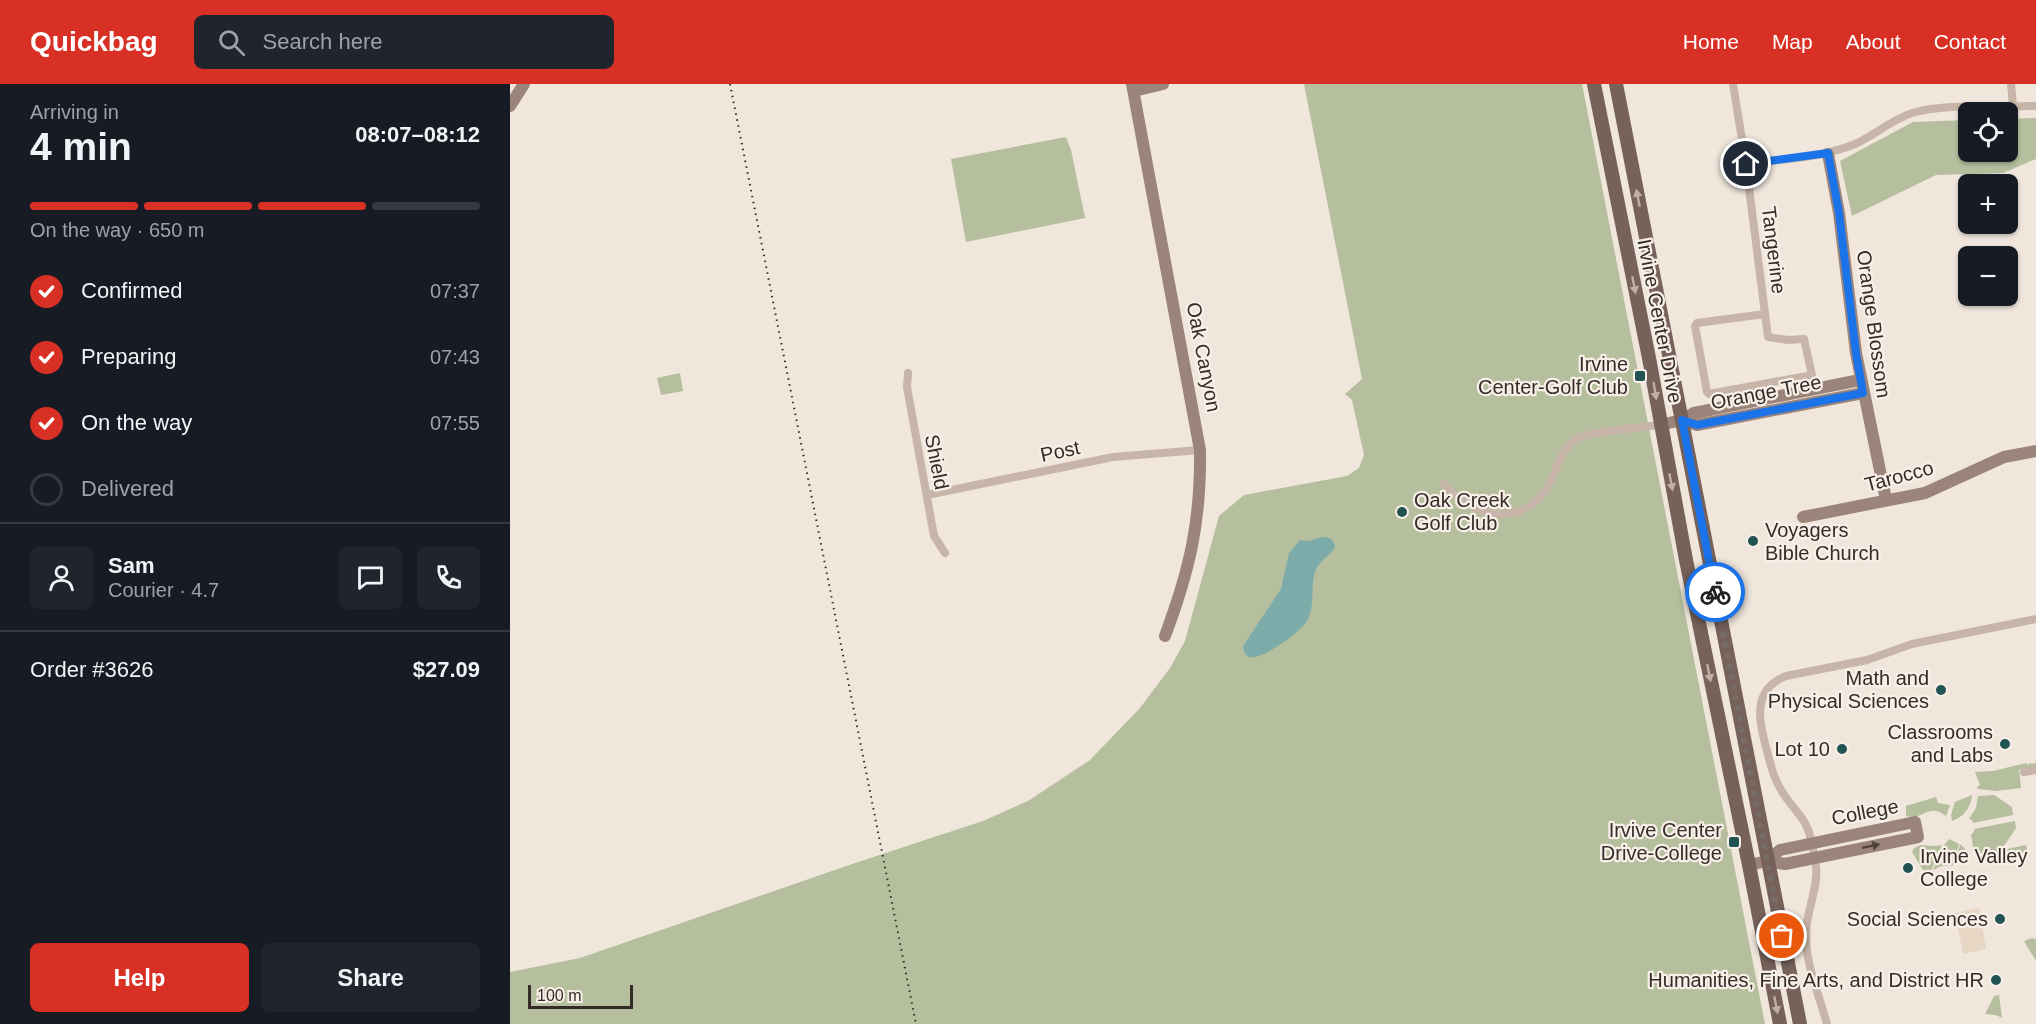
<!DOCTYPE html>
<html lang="en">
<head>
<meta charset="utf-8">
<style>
  :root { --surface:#171b24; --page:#20242c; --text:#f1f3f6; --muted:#9ea1a6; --line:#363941; --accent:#d93025 }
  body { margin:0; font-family:Helvetica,sans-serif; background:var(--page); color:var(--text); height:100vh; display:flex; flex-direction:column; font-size:22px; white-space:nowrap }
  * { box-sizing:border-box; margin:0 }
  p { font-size:20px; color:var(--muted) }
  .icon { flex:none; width:33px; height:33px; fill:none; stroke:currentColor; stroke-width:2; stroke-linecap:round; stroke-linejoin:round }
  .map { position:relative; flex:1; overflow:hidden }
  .panel { display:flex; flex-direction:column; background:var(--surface); width:510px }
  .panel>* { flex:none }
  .buttons { position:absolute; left:1448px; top:18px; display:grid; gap:12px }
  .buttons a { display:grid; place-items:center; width:60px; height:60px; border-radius:9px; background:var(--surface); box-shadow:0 2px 4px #0004; font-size:30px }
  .scale { position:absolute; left:18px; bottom:15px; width:105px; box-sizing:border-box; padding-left:6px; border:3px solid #352c28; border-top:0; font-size:16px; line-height:21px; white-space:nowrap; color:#352c28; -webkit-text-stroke:4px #f8f0e8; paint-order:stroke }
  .pin { position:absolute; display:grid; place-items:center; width:51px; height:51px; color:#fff; margin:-26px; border:3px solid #fff; border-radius:50%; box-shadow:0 2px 6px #0007 }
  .courier { position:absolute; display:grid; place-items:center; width:60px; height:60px; margin:-30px; border:4px solid #1a73e8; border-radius:50%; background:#fff; color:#222; box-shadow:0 2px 8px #0007 }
  .headline em { font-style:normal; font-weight:800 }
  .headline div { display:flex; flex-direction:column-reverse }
  .headline { display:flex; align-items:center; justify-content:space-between; height:102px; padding:0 30px }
  h1 { font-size:39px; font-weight:800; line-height:45px }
  .bar { display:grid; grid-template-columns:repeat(4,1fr); gap:9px 6px; align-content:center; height:72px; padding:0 30px }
  .bar i { height:8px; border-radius:4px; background:var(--line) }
  .bar .selected { background:var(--accent) }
  .bar p { grid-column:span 4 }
  .line { display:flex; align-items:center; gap:15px; padding:0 30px; border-top:2px solid var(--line) }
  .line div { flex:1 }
  .round { display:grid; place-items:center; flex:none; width:63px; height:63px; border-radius:9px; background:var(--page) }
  ol { padding:0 30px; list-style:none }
  li { display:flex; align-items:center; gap:18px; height:66px }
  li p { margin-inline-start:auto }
  li .icon { padding:6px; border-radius:50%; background:var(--accent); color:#fff; stroke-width:4 }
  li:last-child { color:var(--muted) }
  li i { width:33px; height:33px; border:3px solid var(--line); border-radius:50% }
  .cta { display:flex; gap:12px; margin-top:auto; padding:12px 30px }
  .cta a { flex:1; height:69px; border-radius:9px; background:var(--accent); color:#fff; font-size:24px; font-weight:800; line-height:69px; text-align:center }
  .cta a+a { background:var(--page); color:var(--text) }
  header { display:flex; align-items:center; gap:36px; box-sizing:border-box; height:84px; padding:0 30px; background:var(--accent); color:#fff }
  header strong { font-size:28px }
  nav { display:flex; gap:33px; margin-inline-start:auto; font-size:21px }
  .search { width:420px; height:54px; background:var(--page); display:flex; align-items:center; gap:15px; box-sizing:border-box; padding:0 21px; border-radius:9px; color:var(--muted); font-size:22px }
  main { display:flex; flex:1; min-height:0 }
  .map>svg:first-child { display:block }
  .green { fill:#b5be9d }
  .plaza { fill:#e7d6c4 }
  .water { fill:#7dabaa }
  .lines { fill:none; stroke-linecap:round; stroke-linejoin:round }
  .street { stroke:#c7b5a9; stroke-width:8 }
  .secondary { stroke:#9b847a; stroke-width:12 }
  .primary { stroke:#76625a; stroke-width:14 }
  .rail { stroke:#352c28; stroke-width:2; stroke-dasharray:1.5 4.5; stroke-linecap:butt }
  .oneway { fill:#beb0a8 }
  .oneway2 { fill:#4e423c }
  .done { stroke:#766d67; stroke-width:6; stroke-dasharray:0 10.8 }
  .route { stroke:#1a73e8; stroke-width:8 }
  .poi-dot { fill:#215353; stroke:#f8f0e8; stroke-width:2 }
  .labels { text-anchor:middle; stroke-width:4.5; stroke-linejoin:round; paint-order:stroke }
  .street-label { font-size:20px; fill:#352c28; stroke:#f8f0e8 }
  .poi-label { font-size:20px; fill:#352c28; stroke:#f8f0e8; text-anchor:end }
</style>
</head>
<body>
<header>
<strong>Quickbag</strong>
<div class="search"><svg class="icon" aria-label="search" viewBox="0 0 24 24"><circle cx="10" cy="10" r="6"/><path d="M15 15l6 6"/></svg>Search here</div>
<nav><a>Home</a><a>Map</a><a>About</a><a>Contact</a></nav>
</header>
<main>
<section class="panel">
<div class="headline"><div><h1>4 min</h1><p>Arriving in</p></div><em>08:07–08:12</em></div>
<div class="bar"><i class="selected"></i><i class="selected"></i><i class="selected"></i><i></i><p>On the way · 650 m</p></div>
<ol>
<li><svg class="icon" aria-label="check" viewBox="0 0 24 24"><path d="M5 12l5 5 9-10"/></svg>Confirmed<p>07:37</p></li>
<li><svg class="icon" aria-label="check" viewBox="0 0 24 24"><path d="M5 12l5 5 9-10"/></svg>Preparing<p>07:43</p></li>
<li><svg class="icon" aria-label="check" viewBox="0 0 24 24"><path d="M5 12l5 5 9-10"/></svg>On the way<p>07:55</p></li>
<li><i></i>Delivered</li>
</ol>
<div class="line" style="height:108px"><a class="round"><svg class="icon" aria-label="person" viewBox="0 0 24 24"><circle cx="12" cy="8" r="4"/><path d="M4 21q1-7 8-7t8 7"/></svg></a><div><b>Sam</b><p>Courier · 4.7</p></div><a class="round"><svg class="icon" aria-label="chat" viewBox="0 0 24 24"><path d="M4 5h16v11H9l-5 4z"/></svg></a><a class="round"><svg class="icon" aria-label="phone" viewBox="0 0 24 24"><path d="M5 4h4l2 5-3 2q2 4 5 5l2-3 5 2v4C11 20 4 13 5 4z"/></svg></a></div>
<div class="line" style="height:78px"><div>Order #3626</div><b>$27.09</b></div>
<div class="cta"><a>Help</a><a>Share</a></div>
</section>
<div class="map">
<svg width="1526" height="940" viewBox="0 0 1526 940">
  <rect width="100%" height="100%" fill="#f0e6dc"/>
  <path class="green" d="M794,0h278l183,940h-1255v-52l70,-14 275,-95 128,-42 45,-20 62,-41 50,-52 30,-40 15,-27 34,-125 25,-21 103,-19 12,-8 5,-13 -12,-55 -7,-6 17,-15z
    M1526,34v41l-33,14 -67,2 -84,41 -12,-55 73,-39 55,-2v32h39v-33z
    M556,53l5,13 14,68 -119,24 -15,-83z
    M170,289l3,18 -22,4 -4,-17z
    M1516,679l2,2 1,-2 3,1 4,-1v3l-17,4 2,18 -25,3 -18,-2 -1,-2 3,-2 -5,-13 18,-1z
    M1462,711c-1,12 -8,22 -20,26l-1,-6 4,-13z
    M1484,711l18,12 1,8 -40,8 -1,-3 -3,-1 7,-11 2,-12z
    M1426,713l2,6 12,2 -4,11c-18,-14 -23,5 -40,0v-10z
    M1505,737l1,7 -16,24 -13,2 -13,-2 -3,-17 3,-3v-3z
    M1439,755l10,5 -2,7 -3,2 4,-1 2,-8 5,5 4,9 -14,7 -14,1 -8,4 8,-21z
    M1411,761l13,1 8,-1 -11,26 -4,2 -4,-3 -11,-18 2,-4z
    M1516,761l2,9 -29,6 8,-11z
    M1522,854l4,1v22l-12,-20z
    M1489,911l3,23 -6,-3 -11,-1 9,-18z"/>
  <path class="plaza" d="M1469,824l7,41 -23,5 -8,-41z"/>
  <path class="water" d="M812,453c7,0 12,2 13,10 -5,9 -17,14 -20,25 -5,15 1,32 -8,49 -5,10 -47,40 -57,36 -5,-1 -6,-6 -7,-11l38,-57 8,-36 11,-13 9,1z"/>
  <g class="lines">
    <path class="street" d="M1223,0l13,80 22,173 20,3 16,-1 8,36 -103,19 -2,-2 -12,-66 2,-3 68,-9
      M1501,0l2,22
      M1236,80c36,-5 75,-6 109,-20 20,-9 34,-23 57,-31 32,-10 89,-6 124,-7
      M398,289l-1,14 27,149 11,17
      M934,400c25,31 73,45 101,7 11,-15 13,-39 30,-51 10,-8 69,-13 85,-15
      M417,411l186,-38 87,-7
      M1514,688l12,-2
      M1317,940c-8,-30 -23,-63 -21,-94 1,-18 13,-47 10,-63 -2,-12 -4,-29 -9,-40 -5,-12 -17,-22 -24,-34 -9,-13 -12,-27 -16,-42 -8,-30 -16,-61 19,-75l81,-16 45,-16 124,-25"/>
    <path class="secondary" d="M622,0l68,366c1,71 -10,119 -35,186
      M624,7l29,-7
      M0,22l14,-22
      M1318,70l11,59 17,140 30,147
      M1172,336l15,5 166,-32
      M1150,341l22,-5 12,-7 166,-33
      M1293,433l122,-24 79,-36 32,-6
      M1239,781l18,-4 18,3 133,-27 -3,-15 -135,28 -13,11"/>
    <path class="primary" d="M1084,0l55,274 37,202 63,305 31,159
      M1106,0l184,940"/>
    <path class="rail" d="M220,0l186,940"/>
  </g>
  <defs><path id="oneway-solid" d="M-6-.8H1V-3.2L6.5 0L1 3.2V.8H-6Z" transform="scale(1.5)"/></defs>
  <g class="oneway">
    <use href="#oneway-solid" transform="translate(1128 114) rotate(-101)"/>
    <use href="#oneway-solid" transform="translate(1124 201) rotate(79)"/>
    <use href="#oneway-solid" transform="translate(1145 307) rotate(81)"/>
    <use href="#oneway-solid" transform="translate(1161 398) rotate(79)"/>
    <use href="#oneway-solid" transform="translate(1199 589) rotate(79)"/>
    <use href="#oneway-solid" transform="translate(1266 921) rotate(79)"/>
  </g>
  <use class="oneway2" href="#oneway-solid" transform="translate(1361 762) rotate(-12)"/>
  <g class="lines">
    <path class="done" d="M1205,508l67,344"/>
    <path class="route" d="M1205,508l-33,-172 15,5 166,-32 -7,-40 -17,-140 -11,-60 -82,11"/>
  </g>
  <g class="poi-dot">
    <rect x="1124" y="286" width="12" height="12" rx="3"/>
    <circle cx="892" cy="428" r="6"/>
    <circle cx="1243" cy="457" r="6"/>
    <circle cx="1431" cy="606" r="6"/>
    <circle cx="1495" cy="660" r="6"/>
    <circle cx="1332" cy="665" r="6"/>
    <rect x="1218" y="752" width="12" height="12" rx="3"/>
    <circle cx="1398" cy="784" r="6"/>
    <circle cx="1490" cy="835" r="6"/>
    <circle cx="1486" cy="896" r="6"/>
  </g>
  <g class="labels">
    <g class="street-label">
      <text transform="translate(1264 166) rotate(83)" y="7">Tangerine</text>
      <text transform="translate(1150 237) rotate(79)" y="7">Irvine Center Drive</text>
      <text transform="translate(1364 240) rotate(82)" y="7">Orange Blossom</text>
      <text transform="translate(694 273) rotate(79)" y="7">Oak Canyon</text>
      <text transform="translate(1256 308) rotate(-11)" y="7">Orange Tree</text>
      <text transform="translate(550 367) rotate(-12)" y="7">Post</text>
      <text transform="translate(427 378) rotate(79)" y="7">Shield</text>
      <text transform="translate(1389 392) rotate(-15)" y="7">Tarocco</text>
      <text transform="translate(1355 728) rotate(-11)" y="7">College</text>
    </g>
    <g class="poi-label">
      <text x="1118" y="287">Irvine<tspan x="1118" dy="23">Center-Golf Club</tspan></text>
      <text x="904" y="423" text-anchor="start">Oak Creek<tspan x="904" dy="23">Golf Club</tspan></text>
      <text x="1255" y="453" text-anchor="start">Voyagers<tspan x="1255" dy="23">Bible Church</tspan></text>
      <text x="1419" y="601">Math and<tspan x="1419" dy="23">Physical Sciences</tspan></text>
      <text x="1483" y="655">Classrooms<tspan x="1483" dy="23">and Labs</tspan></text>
      <text x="1320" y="672">Lot 10</text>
      <text x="1212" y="753">Irvive Center<tspan x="1212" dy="23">Drive-College</tspan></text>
      <text x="1410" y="779" text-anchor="start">Irvine Valley<tspan x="1410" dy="23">College</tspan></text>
      <text x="1478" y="842">Social Sciences</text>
      <text x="1474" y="903">Humanities, Fine Arts, and District HR</text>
    </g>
  </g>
</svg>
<div class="buttons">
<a><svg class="icon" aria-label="locate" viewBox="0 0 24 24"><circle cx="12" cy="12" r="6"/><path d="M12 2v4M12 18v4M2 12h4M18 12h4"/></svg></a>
<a>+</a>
<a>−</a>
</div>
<div class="scale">100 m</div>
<div class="pin" style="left:1272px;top:852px;background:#ea580c"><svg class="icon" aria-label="bag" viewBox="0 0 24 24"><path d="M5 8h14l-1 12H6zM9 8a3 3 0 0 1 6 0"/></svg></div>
<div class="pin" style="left:1236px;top:80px;background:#1f2937"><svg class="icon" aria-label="home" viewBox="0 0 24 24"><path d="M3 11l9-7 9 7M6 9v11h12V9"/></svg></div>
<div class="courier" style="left:1205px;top:508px"><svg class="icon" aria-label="bike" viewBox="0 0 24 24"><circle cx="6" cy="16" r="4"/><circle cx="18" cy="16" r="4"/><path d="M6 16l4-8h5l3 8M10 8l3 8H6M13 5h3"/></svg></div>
</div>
</main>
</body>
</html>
